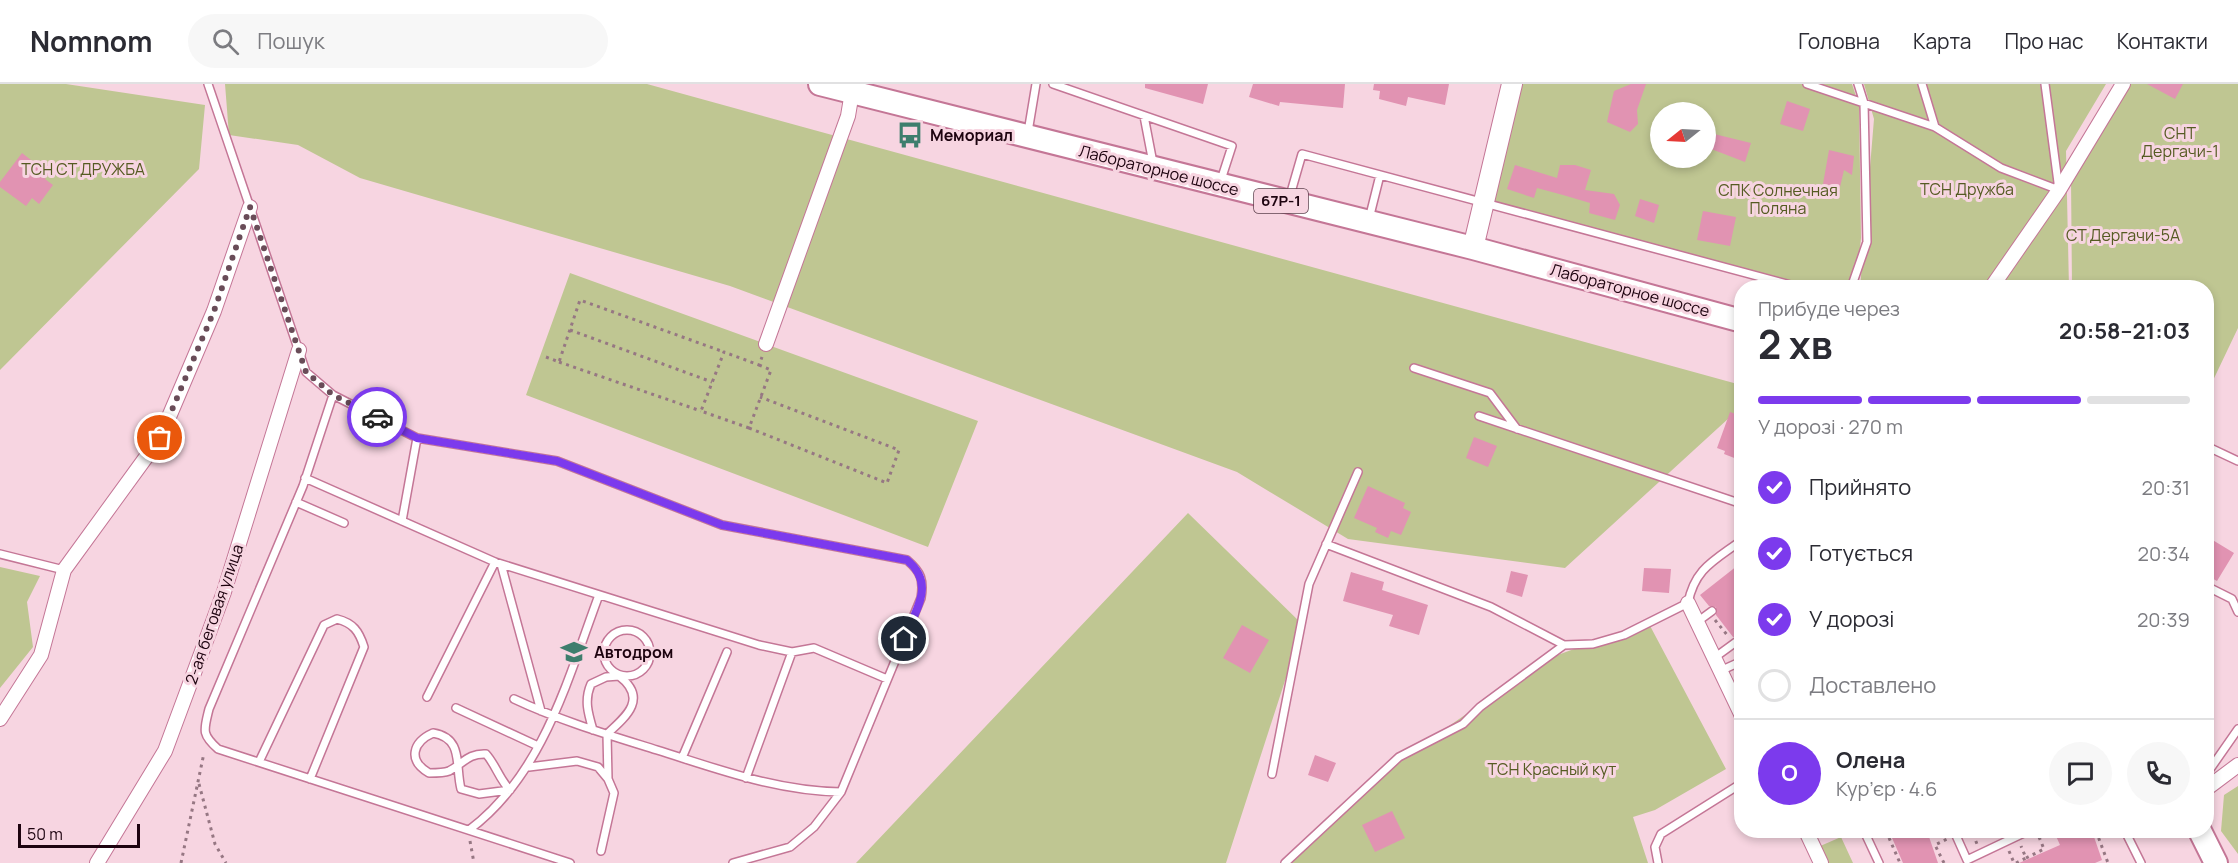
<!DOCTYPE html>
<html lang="uk">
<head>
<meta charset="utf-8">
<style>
  :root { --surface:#fff; --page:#f7f7f7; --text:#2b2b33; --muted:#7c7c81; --line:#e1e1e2; --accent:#7c3aed }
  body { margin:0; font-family:Manrope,sans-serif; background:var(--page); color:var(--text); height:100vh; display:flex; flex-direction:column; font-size:22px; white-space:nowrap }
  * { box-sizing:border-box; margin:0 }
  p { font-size:20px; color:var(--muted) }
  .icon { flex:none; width:33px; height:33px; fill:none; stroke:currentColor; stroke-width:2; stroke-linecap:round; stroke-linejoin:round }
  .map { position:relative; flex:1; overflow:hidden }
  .drawer { position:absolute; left:1734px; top:196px; width:480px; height:558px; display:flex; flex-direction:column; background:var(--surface); border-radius:24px; box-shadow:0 3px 9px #0003 }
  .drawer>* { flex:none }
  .needle { width:39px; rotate:252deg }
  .tools { position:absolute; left:1650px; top:18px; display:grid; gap:12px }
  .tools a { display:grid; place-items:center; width:66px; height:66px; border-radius:50%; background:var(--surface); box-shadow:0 3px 9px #0003; font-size:30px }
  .scale { position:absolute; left:18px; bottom:15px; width:122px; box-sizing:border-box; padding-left:6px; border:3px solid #1d030f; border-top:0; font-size:16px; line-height:21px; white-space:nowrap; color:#1d030f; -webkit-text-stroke:4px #f7d5e1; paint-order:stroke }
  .pin { position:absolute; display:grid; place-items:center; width:51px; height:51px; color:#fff; margin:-26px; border:3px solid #fff; border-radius:50%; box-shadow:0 2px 6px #0007 }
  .courier { position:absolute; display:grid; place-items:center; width:60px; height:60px; margin:-30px; border:4px solid #7c3aed; border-radius:50%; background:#fff; color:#222; box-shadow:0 2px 8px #0007 }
  .overview em { font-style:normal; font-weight:700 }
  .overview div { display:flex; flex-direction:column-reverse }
  .overview { display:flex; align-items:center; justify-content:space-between; height:102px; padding:0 24px }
  h1 { font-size:39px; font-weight:700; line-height:45px }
  .bar { display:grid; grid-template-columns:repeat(4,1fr); gap:9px 6px; align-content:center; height:72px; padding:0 24px }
  .bar i { height:8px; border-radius:4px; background:var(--line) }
  .bar .current { background:var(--accent) }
  .bar p { grid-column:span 4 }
  .line { display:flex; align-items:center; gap:15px; padding:0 24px; border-top:2px solid var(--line) }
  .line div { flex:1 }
  .round { display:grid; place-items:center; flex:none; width:63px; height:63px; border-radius:32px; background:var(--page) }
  ol { padding:0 24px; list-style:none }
  li { display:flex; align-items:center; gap:18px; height:66px }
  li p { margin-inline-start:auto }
  li .icon { padding:6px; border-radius:50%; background:var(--accent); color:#fff; stroke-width:4 }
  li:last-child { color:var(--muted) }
  li i { width:33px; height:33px; border:3px solid var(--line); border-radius:50% }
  header { display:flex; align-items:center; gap:36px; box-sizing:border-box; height:84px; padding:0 30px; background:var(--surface); border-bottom:2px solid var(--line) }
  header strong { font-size:28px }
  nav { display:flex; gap:33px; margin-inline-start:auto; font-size:21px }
  .search { width:420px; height:54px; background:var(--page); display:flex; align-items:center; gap:15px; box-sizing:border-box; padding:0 21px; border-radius:33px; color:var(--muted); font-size:22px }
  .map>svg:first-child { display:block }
  .green { fill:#bfc692; fill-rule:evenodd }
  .building { fill:#e193b2 }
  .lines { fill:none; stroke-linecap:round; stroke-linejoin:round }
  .lane-casing { stroke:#c47696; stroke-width:10 }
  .street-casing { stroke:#c47696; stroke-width:16 }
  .secondary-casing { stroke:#c47696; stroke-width:22 }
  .primary-casing { stroke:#c47696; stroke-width:26 }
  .path { stroke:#967783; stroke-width:3; stroke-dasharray:3 4.5; stroke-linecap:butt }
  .lane { stroke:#fff; stroke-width:7 }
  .street { stroke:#fff; stroke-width:14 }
  .secondary { stroke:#fff; stroke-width:20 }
  .primary { stroke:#fff; stroke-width:22 }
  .done { stroke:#694c58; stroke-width:6; stroke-dasharray:0 10.8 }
  .route { stroke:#7c3aed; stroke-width:8 }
  .labels { text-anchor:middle; stroke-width:6; stroke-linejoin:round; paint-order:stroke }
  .shield { fill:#f7d5e1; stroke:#5e424e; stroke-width:1.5 }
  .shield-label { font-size:15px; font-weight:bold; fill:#1d030f }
  .park-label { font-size:16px; fill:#555b22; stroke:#f7d5e1 }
  .poi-label { font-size:16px; font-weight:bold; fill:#1d030f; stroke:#f7d5e1; text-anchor:start }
  .street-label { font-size:16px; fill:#1d030f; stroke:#f7d5e1 }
</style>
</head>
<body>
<header>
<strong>Nomnom</strong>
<div class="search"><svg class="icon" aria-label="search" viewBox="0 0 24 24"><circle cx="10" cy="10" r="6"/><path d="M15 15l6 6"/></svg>Пошук</div>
<nav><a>Головна</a><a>Карта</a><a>Про нас</a><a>Контакти</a></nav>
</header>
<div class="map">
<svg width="2238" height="779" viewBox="0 0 2238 779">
  <rect width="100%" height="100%" fill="#f7d5e1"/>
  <path class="green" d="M0,0h66l139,21 -6,64 -199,201z
    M225,0h422l1094,301v22l-176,161 -217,-29 -111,-67 -507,-186 -370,-108 -62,-33 -69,-10z
    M1516,0h336l7,21 2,133 -5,50h-67l-301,-80zM1660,28h46v46h-46z
    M1864,0h242l-40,67 3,137h-209l14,-169z
    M2128,0h110v244l-31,65 -1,-105h-134l-1,-109z
    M570,189l408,148 -50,126 -402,-152z
    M1188,429l115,112 -77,238h-370z
    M0,483l40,9 -13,26 6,45 -33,41z
    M1648,538l78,147 -71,41 -22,7 15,46h-357l112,-105 141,-98z
    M2238,702v68l-17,-23 3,-36z
    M1841,753l12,26h-28l-7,-16z"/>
  <path class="building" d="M1145,0h63l-5,20 -58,-16z
    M1253,0h92l-2,24 -63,-6 -1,4 -30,-9z
    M1374,0h75l-4,21 -37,-8 -2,9 -27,-7 1,-8 -7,-1z
    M1631,0h15l-9,26 1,14 -8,8 -23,-10 7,-31z
    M2147,0h36l-8,15z
    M1787,17l23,8 -7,22 -23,-7z
    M1706,48l45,11 -6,19 -39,-15z
    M1829,66l25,6 -2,19 -8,-5 -4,17 -17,-3z
    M22,69l27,21 -4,5 8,6 -14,19 -7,-6 -6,8 -26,-19v-5z
    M1515,81l42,13 3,-13h15l16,5 -6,20 29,4 6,11 -5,15 -26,-7 1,-10 -27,-8 -26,-7 -3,10 -27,-9z
    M1640,115l19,6 -5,18 -19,-7z
    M1703,127l33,6 -6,29 -33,-6z
    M1730,328l12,4v45l-18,-7 1,-3 -8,-3z
    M1474,353l23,9 -9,21 -22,-9z
    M1368,402l37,17 -2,5 8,4 -10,23 -10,-4 -3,7 -13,-6 2,-4 -23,-10z
    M2206,452l28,17 -17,28 -11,-6z
    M1742,478v79l-4,-4h-5l-17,-22v-8l-7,-1 -9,-11z
    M1644,484l27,1 -2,24 -27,-2z
    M1511,487l17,4 -6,22 -16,-5z
    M1351,488l33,10 -2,8 46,15 -9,30 -30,-9 4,-11 -50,-14z
    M1242,541l27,15 -19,33 -27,-15z
    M1315,671l21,8 -8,19 -20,-7z
    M1392,727l13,27 -30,14 -13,-27z
    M1889,747h38l11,32h-35z
    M2057,747h35l10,29 -7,3h-76l41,-18 -4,-9 3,-1z"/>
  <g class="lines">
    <g class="lane-casing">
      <path id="lane" d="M208,0l98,288 27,23 84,43 140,23 165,64 185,35c14,12 17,20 14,38l-80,194 -27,35 -24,20 -57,16
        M1053,0l179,62 -11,34
        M1807,0l128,43 66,41 58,22 -14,-106
        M1922,0l13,43
        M1144,32l9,47
        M1028,48l8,-48
        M1289,115l13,-45 500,134
        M1369,135l11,-44
        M1851,204l16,-46 -3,-139 -6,-19
        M1414,284l76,25 27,36
        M333,311l-30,91 -94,223c-5,21 -8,25 9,40l352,114
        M1479,332l263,88
        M2206,362l32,15
        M305,394l190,84 264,83 33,7 22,-4 73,31
        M296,418l48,21
        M402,437l15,-83
        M1326,460l165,63 73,38
        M0,470l64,16
        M501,480l40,147
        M2206,502l26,13 6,13
        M1697,538l15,-11
        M604 569a23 23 0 1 1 46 0a23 23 0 1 1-46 0Z
        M1714,574l22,-16
        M1720,587l22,-10
        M427,613l68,-135
        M514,615c47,22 95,36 143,51 61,19 119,41 184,42
        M456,624l82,38
        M593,646c-5,-17 -9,-30 -2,-46l15,-7 13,-1c29,22 8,40 -12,58l1,45
        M682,674l45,-106
        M259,678l65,-137 13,-6c16,4 22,12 27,28l-54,132
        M529,683l48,-6 21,6 10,12 6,14 -13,58
        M1272,690l37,-190 49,-112
        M2206,691l32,-46
        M746,694l46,-126
        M510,706c-11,-11 -14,-25 -24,-36 -18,-1 -23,10 -37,17 -5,2 -14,2 -20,2 -22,-13 -16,-31 4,-40 31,5 22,33 28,56l18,5 31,-4
        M469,746c74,-55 99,-152 130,-235
        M1864,747l15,32
        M1954,747l13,29 61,-29
        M2125,747l16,32
        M1285,779l114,-106 64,-33 17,-17 84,-62 29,-1 31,-9 64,-32c7,-35 26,-42 54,-63
        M1658,779l-3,-16 6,-13 81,-51"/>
    </g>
    <g class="street-casing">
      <path id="street" d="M1991,204l68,-98 64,-106
        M766,260l82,-228 4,-24
        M1688,519l54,113
        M0,635l41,-64 23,-85 96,-132 54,-127 36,-104
        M2206,705l32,-24
        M1806,747l15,32
        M97,779l68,-112 59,-159 75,-242"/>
    </g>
    <g class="secondary-casing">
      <path id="secondary" d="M1473,164l39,-164"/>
    </g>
    <g class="primary-casing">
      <path id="primary" d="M820,0l653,164 269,73
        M2200,747l16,32"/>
    </g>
    <path class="path" d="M570,246l142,52
      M546,273l13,5 21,-62 144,52
      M559,278l142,49
      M759,281l12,5 -22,58 -48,-17 23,-59 35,13 3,-8
      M749,344l138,55 12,-33 -139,-53
      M1715,536l13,16
      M199,700l16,60 11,19
      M1886,747l14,32
      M2096,747l12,32
      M1973,750l4,10
      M470,757l4,22
      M2009,767l5,12
      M2026,774l18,-9 -5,-12
      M181,779l23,-110
      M1944,779l-9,-18 12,-6
      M2016,779l10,-5 -5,-12"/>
    <use href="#lane" class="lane"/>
    <use href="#street" class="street"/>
    <use href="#secondary" class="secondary"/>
    <use href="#primary" class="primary"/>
  </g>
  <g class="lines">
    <path class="done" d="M160,354l54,-127 36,-104 56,165 27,23 44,22"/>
    <path class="route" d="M377,333l40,21 140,23 165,64 185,35c29,24 9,49 -3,79"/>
  </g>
  <defs>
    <g id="bus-bare" transform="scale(2.07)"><path d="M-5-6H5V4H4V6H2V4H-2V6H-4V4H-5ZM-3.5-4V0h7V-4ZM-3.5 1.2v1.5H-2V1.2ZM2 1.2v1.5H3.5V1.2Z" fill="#3e7e6d" stroke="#f7d5e1" stroke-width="2.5" paint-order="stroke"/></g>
    <g id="university-bare" transform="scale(2.07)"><path d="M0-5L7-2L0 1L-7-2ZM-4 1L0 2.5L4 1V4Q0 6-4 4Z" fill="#3e7e6d" stroke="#f7d5e1" stroke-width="2.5" paint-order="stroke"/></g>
  </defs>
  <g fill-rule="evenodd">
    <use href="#bus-bare" x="910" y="51"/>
    <use href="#university-bare" x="574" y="568"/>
  </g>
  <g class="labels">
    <rect class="shield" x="1254" y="105" width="54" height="24" rx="4.5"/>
    <g class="shield-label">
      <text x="1281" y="122">67Р-1</text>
    </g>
    <g class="park-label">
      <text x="2180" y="55">СНТ<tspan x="2180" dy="18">Дергачи-1</tspan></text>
      <text x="83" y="91">ТСН СТ ДРУЖБА</text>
      <text x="1967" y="111">ТСН Дружба</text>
      <text x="1778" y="112">СПК Солнечная<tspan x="1778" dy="18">Поляна</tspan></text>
      <text x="2123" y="157">СТ Дергачи-5А</text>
      <text x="1552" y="691">ТСН Красный кут</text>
    </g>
    <g class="poi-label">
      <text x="930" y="57">Мемориал</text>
      <text x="594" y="574">Автодром</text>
    </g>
    <g class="street-label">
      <text transform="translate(1159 86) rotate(14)" y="6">Лабораторное шоссе</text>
      <text transform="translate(1630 206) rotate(15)" y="6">Лабораторное шоссе</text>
      <text transform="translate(214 530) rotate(-71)" y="6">2-ая беговая улица</text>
    </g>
  </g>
</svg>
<div class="tools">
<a><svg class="needle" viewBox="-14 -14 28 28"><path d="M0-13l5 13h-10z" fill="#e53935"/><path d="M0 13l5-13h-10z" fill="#7c7c81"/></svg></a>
</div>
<div class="scale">50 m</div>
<div class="pin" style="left:160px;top:354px;background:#ea580c"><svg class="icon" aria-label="bag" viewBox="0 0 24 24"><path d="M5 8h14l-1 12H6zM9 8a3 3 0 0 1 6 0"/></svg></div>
<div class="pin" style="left:904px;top:555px;background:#1f2937"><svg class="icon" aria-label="home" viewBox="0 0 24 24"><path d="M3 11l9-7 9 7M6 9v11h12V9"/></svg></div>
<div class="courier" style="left:377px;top:333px"><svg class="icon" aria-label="car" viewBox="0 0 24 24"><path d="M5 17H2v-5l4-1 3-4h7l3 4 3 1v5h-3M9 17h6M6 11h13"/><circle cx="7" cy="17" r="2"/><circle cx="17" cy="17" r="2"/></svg></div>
<section class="drawer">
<div class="overview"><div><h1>2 хв</h1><p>Прибуде через</p></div><em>20:58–21:03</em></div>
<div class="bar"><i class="current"></i><i class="current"></i><i class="current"></i><i></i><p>У дорозі · 270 m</p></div>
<ol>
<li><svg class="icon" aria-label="check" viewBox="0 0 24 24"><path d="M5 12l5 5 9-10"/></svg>Прийнято<p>20:31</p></li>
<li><svg class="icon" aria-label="check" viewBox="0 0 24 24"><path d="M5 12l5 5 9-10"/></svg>Готується<p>20:34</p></li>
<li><svg class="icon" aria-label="check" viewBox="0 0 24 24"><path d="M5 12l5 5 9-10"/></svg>У дорозі<p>20:39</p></li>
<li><i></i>Доставлено</li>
</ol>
<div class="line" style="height:108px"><b class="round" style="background:var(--accent);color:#fff">О</b><div><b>Олена</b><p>Кур’єр · 4.6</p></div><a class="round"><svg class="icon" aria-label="chat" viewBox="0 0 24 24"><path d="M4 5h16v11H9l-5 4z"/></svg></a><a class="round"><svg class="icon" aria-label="phone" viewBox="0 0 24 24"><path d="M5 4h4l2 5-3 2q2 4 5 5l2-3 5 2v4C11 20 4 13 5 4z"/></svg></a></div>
</section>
</div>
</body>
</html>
